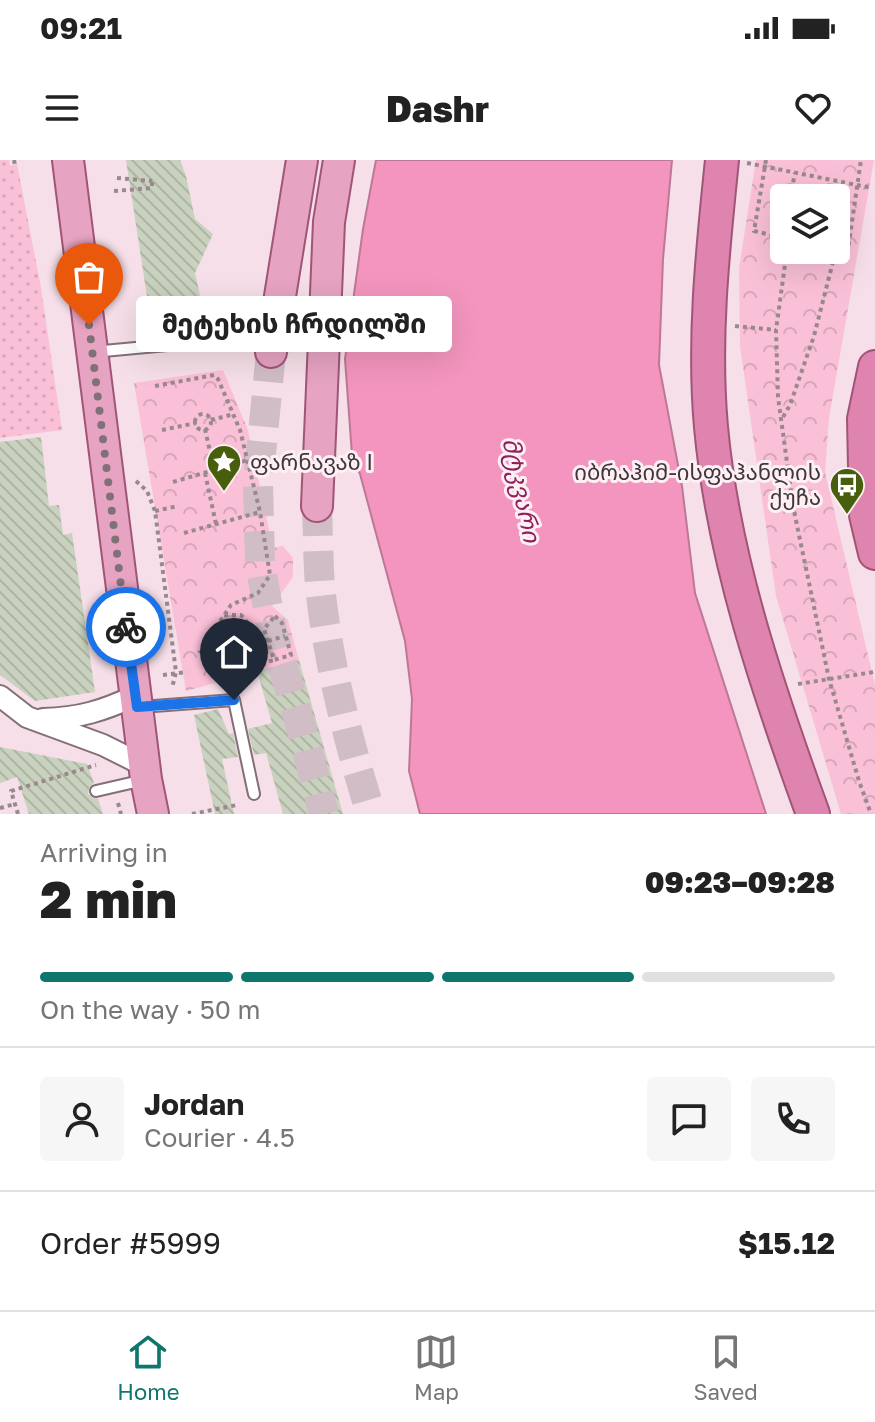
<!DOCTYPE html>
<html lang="en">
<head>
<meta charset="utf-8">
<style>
  :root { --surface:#fff; --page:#f6f6f6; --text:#222; --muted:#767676; --line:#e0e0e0; --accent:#0f766e }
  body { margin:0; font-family:"Golos Text","Noto Sans Georgian",sans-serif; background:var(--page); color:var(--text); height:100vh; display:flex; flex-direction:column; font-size:30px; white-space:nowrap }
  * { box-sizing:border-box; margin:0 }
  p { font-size:26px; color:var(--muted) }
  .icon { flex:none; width:44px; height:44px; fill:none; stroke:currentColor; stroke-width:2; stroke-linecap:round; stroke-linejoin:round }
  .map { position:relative; height:654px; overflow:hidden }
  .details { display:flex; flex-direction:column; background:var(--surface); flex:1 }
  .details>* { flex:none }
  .tools { position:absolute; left:770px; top:24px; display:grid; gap:16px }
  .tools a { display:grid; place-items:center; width:80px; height:80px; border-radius:8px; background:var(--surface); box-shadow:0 8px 32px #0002; font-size:40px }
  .pin { position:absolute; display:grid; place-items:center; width:68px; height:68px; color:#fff; margin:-82px -34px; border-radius:50% 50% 50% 0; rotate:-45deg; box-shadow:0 0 8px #0007 }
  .pin .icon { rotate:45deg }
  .courier { position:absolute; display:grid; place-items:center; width:80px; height:80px; margin:-40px; border:6px solid #1a73e8; border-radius:50%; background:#fff; color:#222; box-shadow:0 2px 10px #0007 }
  .bubble { position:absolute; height:56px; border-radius:8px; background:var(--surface); box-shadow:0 8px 32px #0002; font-size:26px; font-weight:800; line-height:56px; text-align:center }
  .overview em { font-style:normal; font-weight:800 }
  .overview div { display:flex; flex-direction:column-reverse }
  .overview { display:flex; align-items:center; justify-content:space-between; height:136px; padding:0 40px }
  h1 { font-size:52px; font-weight:800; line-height:60px }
  .bar { display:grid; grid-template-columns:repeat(4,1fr); gap:12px 8px; align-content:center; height:96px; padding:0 40px }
  .bar i { height:10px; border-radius:6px; background:var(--line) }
  .bar .current { background:var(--accent) }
  .bar p { grid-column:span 4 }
  .line { display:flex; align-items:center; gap:20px; padding:0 40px; border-top:2px solid var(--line) }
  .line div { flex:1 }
  .round { display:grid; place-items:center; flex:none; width:84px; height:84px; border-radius:8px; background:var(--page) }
  .status { display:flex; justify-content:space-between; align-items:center; height:56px; padding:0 40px; background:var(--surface); direction:ltr }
  .status svg { height:22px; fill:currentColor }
  header { display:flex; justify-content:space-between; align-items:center; height:104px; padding:0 40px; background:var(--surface); font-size:36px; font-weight:800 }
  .tab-bar { display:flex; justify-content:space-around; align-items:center; height:112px; border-top:2px solid var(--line); background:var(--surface); font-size:22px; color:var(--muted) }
  .tab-bar a { display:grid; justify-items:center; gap:4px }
  .tab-bar .current { color:var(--accent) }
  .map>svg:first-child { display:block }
  .grass { fill:url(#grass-dots) }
  .park { fill:url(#park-crowns); fill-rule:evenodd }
  .water { fill:#f395be; stroke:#bd7896; stroke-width:2 }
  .building { fill:url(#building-back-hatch) }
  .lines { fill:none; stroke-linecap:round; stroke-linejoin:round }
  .primary-tunnel { stroke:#d1bdc5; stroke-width:30; stroke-dasharray:30 15; stroke-linecap:butt }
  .service-casing { stroke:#836f77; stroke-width:14 }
  .minor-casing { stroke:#836f77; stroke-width:24 }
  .primary-casing { stroke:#a05577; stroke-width:34 }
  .trunk-casing { stroke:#a05577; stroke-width:36 }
  .path { stroke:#99898f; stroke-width:4; stroke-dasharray:4 4; stroke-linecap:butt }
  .service { stroke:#fff; stroke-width:10 }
  .minor { stroke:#fff; stroke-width:20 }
  .primary { stroke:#e6a3c2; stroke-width:30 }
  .trunk { stroke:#de84ae; stroke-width:32 }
  .done { stroke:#7f7176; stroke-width:8; stroke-dasharray:0 14.4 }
  .route { stroke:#1a73e8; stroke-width:10 }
  .labels { text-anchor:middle; stroke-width:6; stroke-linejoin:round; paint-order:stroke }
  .poi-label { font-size:22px; fill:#3f3639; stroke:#fdeff4; text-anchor:start }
  .water-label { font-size:24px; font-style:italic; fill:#8d205a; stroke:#fdeff4 }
</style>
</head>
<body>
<div class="status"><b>09:21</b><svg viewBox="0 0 49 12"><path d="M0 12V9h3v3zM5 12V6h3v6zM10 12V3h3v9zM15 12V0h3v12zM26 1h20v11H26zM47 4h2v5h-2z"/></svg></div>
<header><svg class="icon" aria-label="menu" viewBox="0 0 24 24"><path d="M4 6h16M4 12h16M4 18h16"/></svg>Dashr<svg class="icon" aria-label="heart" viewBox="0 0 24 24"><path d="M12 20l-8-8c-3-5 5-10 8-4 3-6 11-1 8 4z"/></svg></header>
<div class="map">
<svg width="875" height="654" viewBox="0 0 875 654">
  <defs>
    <pattern id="grass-dots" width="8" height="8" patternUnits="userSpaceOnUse" patternTransform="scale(2)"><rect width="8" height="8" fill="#fac0d7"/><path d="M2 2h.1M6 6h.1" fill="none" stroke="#d7a6b9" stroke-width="1.8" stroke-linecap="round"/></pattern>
    <pattern id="park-crowns" width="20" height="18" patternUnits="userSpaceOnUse" patternTransform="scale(2)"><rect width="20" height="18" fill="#fac0d7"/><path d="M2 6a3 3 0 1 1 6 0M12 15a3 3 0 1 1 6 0" fill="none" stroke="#d7a6b9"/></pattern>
    <pattern id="building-back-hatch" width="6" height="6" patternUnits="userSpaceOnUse" patternTransform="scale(2)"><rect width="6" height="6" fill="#c9d2be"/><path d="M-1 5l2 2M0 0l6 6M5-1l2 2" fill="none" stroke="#aeb5a4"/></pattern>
  </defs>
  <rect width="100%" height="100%" fill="#f6dfe8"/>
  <path class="grass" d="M0,0h9l1,6 7,-2 24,124 21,142 -62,8z"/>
  <path class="park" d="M756,0h118l-45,258 -4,54 50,213v129h-34l-65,-218 -36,-250 -1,-78zM836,38v52h-52v-52z
    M223,210l25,60 25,118 10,-2 10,12v19l-21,29 16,14 11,40 -113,31 -52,-308z"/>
  <path class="water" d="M376,0h296l-9,99 -4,106 23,121 13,107 71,221h-346l-11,-43 3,-72 -7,-58 -45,-167 -8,-19 -7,-96 18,-130z"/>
  <path class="building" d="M126,0h54l6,16 9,43 18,15 -18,39 11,49 -54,7z
    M41,277l8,69 10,-1 4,30 9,-2 23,159 -60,9 -35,-26v-233z
    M299,500l44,154h-60l-17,-61 -12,2 -6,-26 24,-6 -15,-52z
    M218,549l11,25 4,-1 5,24 -16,2 12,55h-19l-21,-99z
    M0,587l87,17 7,19 -5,5 -1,6 5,4 5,1 5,15h-74l-12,-37 -17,6z"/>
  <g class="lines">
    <path class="primary-tunnel" d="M271,192l-13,132 2,79 12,68 27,89 25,94
      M317,346c1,26 1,54 3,80 8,77 28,154 51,228"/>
    <g class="service-casing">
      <path id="service" d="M93,192l106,-10
        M141,547l93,-7 20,94
        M96,631l48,-11"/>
    </g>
    <g class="minor-casing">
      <path id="minor" d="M0,536l27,21 76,28 42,21
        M43,559c37,-1 59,-8 92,-23"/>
    </g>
    <g class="primary-casing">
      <path id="primary" d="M68,0l69,547 9,72 7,35
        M271,192l31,-192
        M317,346l12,-284 10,-62"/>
    </g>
    <g class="trunk-casing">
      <path id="trunk" d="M722,0c-9,88 -19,178 -11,267 12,131 57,263 102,387
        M875,207l-11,52 2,96 9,38"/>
    </g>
    <path class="path" d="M14,0l1,5
      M766,0l-12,71 30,7
      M747,3l125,25
      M117,18l35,3
      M114,31l38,-3v-7
      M790,38l5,-25
      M834,38l3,-16
      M836,87l12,2 13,-89
      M787,90l-11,80 2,67 15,109 36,173 30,102 12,33
      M735,166l41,4
      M155,226l59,-11 4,4 22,51 20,82 10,63 -12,18 -27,12 -32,48
      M195 262a8 8 0 1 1 16 0a8 8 0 1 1-16 0Z
      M783,257l7,-12 24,-69 22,-86
      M211,260l23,-6
      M205,269l9,41
      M162,270l34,-7
      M205,313l11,51
      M136,321l11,10 8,20 21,161 -4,16
      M173,322l75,-22
      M155,351l23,-5
      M184,373l76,-21
      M224,455h17l8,9 11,40 14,-4
      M275,456l7,7 9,32 -17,5 -10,-31z
      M268,481l17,-5
      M163,515l24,-3
      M798,524l76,-12
      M118,643l3,11
      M0,648l15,-4
      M18,654l-7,-23 85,-26
      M192,654l45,-9"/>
    <use href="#service" class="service"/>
    <use href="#minor" class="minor"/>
    <use href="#primary" class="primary"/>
    <use href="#trunk" class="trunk"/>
  </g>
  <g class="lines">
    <path class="done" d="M89,165l37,302"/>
    <path class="route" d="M126,467l11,80 97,-7"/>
  </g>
  <defs>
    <g id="sight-pin" transform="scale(1.8)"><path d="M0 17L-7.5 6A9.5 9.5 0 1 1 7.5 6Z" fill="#475f0c" stroke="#fdeff4"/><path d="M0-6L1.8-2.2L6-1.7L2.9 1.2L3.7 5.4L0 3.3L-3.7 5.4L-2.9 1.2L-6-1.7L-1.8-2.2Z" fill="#fff"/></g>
    <g id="bus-pin" transform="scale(1.8)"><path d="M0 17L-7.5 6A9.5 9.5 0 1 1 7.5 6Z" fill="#475f0c" stroke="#fdeff4"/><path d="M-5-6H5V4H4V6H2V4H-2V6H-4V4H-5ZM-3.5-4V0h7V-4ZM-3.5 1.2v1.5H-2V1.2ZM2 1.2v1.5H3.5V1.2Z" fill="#fff"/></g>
  </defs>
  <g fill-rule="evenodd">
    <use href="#sight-pin" x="224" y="302"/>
    <use href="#bus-pin" x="847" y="325"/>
  </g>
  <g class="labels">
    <g class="poi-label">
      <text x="250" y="310">ფარნავაზ I</text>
      <text x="821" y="320" text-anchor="end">იბრაჰიმ-ისფაჰანლის<tspan x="821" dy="25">ქუჩა</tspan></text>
    </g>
    <g class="water-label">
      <text transform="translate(521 330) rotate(78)" y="8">მტკვარი</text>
    </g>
  </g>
</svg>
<div class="tools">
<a><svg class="icon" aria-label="layers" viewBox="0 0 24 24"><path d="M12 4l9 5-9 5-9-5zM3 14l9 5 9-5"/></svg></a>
</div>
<div class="pin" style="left:89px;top:165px;background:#ea580c"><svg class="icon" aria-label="bag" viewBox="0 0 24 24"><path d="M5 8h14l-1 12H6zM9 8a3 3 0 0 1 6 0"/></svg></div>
<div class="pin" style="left:234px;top:540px;background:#1f2937"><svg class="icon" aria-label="home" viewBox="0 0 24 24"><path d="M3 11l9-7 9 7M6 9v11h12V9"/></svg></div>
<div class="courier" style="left:126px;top:467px"><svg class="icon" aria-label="bike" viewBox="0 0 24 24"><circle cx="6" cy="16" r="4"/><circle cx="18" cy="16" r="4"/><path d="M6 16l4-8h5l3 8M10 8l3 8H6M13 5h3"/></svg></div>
<div class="bubble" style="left:136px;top:136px;width:316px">მეტეხის ჩრდილში</div>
</div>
<section class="details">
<div class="overview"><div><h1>2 min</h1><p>Arriving in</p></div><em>09:23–09:28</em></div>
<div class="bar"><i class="current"></i><i class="current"></i><i class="current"></i><i></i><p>On the way · 50 m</p></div>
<div class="line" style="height:144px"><a class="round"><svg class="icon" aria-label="person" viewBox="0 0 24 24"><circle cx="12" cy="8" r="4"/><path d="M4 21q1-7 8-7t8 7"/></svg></a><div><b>Jordan</b><p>Courier · 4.5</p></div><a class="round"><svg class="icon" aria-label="chat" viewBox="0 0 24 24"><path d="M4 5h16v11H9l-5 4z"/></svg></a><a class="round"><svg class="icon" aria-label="phone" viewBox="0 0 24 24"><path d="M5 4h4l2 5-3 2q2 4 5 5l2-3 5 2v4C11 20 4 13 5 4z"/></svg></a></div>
<div class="line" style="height:104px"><div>Order #5999</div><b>$15.12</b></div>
</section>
<nav class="tab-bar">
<a class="current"><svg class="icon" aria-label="home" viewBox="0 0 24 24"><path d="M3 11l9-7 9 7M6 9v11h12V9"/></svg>Home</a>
<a><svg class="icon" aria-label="map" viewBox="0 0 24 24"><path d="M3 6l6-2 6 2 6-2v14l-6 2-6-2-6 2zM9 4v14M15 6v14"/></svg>Map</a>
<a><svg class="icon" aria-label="saved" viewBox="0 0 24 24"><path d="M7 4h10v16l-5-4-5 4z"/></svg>Saved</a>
</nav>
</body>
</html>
